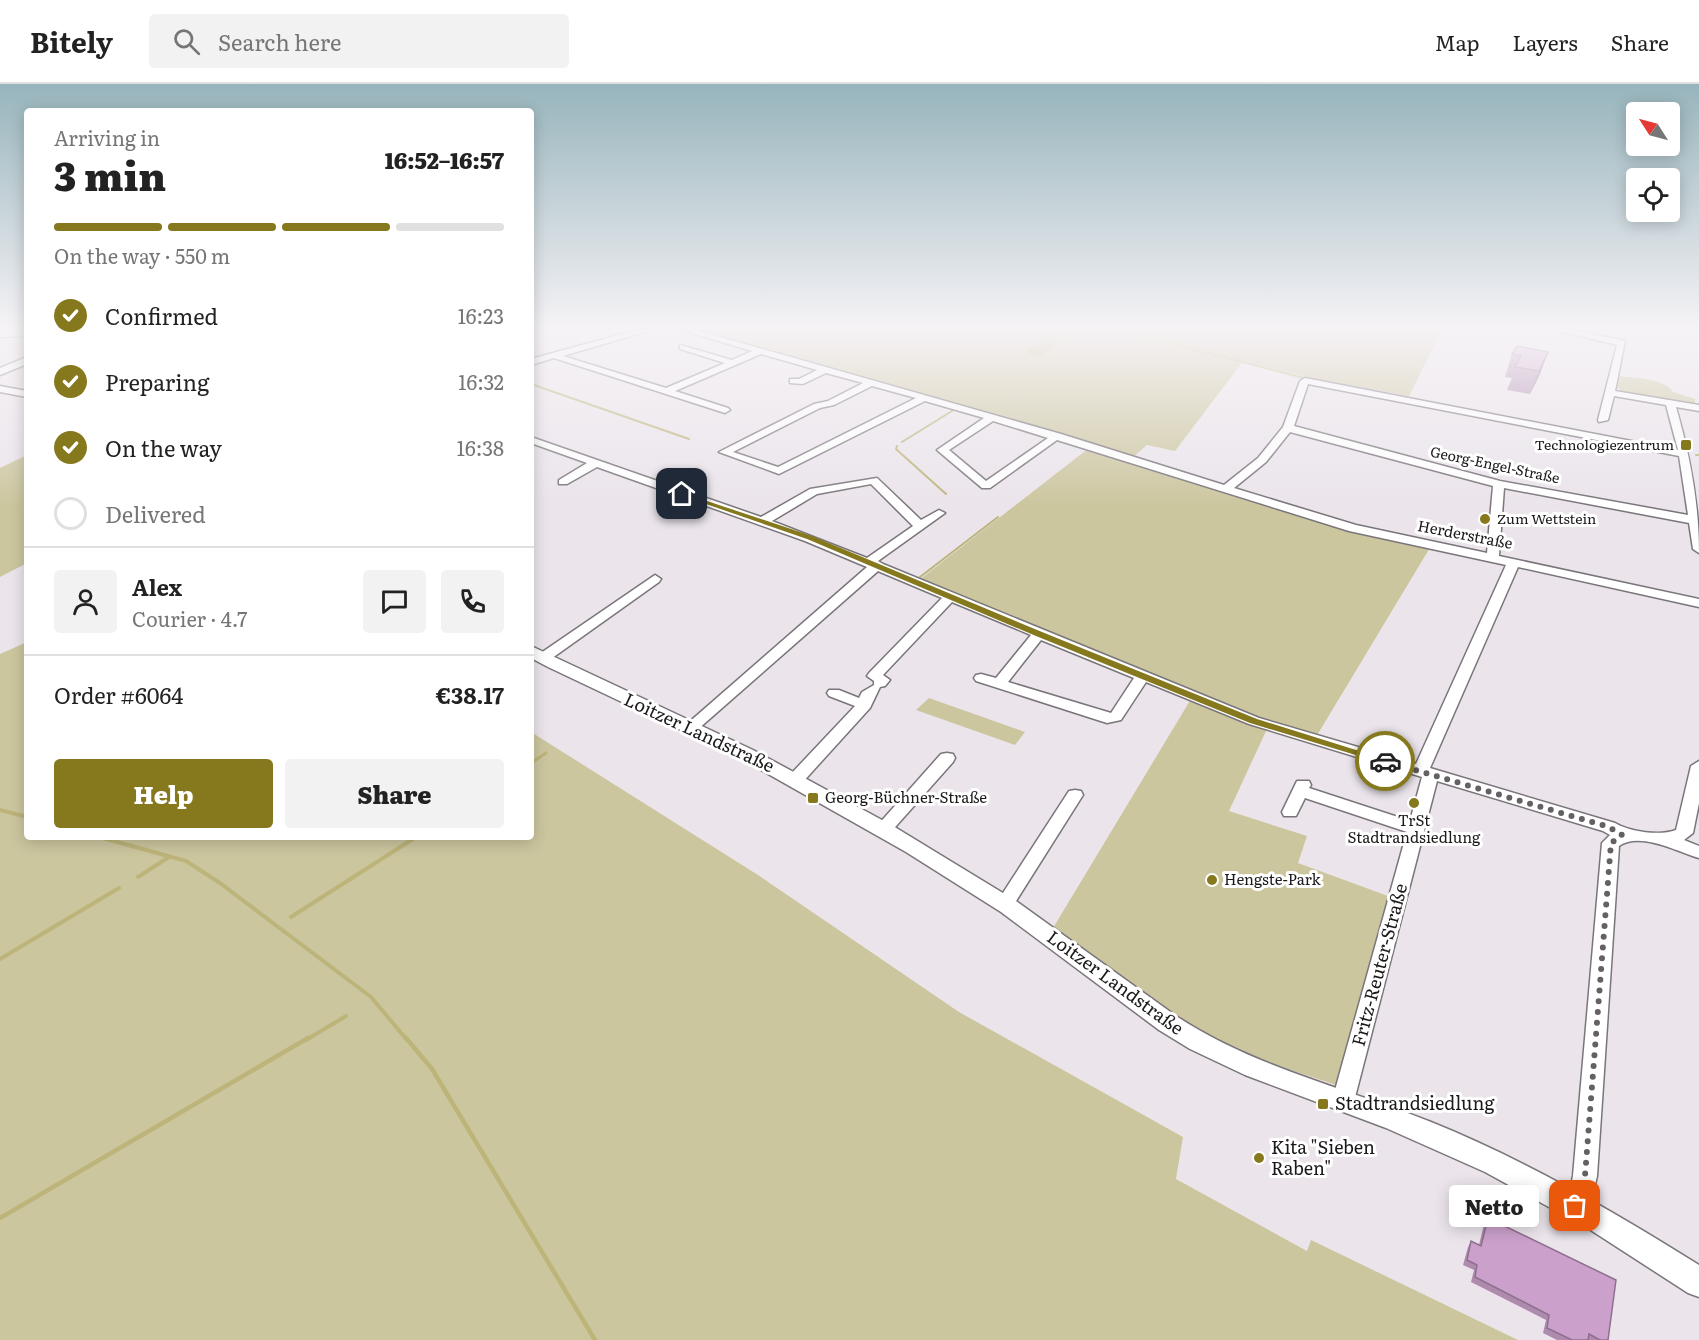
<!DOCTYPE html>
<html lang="en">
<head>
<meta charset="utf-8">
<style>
  :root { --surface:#fff; --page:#f2f2f2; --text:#222; --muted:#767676; --line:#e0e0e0; --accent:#86781d }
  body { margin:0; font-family:Literata,serif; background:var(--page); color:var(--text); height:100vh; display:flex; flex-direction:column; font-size:22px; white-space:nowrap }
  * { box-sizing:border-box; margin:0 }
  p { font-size:20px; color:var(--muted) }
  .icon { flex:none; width:33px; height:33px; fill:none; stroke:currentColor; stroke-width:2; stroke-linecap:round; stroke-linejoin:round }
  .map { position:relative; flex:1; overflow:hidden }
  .sheet { position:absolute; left:24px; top:24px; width:510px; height:732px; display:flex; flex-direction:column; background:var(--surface); border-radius:6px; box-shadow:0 3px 15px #0003 }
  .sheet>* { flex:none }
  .needle { width:39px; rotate:306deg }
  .fabs { position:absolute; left:1626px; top:18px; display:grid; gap:12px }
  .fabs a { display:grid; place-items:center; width:54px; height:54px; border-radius:6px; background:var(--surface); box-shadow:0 3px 15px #0003; font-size:30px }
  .pin { position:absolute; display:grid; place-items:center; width:51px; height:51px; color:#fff; margin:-26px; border-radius:12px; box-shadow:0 3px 9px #0006 }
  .courier { position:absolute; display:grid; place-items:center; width:60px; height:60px; margin:-30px; border:4px solid #86781d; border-radius:50%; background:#fff; color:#222; box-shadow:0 2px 8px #0007 }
  .bubble { position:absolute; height:42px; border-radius:6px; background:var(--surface); box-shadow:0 3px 15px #0003; font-size:20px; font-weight:800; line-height:42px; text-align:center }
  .summary em { font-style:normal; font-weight:800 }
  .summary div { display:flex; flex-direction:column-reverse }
  .summary { display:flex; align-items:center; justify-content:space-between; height:102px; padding:0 30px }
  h1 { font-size:39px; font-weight:800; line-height:45px }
  .bar { display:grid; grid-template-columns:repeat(4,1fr); gap:9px 6px; align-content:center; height:72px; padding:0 30px }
  .bar i { height:8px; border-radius:4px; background:var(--line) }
  .bar .selected { background:var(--accent) }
  .bar p { grid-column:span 4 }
  .line { display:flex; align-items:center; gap:15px; padding:0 30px; border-top:2px solid var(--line) }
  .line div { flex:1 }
  .round { display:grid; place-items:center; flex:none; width:63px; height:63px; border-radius:6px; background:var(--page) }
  ol { padding:0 30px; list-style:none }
  li { display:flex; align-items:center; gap:18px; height:66px }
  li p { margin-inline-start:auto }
  li .icon { padding:6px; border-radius:50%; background:var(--accent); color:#fff; stroke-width:4 }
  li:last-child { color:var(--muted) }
  li i { width:33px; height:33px; border:3px solid var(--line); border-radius:50% }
  .primary-button { display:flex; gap:12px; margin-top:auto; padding:12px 30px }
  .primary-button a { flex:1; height:69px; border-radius:6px; background:var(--accent); color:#fff; font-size:24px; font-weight:800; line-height:69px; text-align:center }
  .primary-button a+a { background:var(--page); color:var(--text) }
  header { display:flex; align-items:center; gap:36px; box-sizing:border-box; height:84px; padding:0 30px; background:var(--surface); border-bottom:2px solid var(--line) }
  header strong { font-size:28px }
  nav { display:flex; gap:33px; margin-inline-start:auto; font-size:21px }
  .search { width:420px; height:54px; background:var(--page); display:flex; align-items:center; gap:15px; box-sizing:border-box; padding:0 21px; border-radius:6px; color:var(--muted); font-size:22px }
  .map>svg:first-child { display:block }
  .green { fill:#ccc69f }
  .forest { fill:#b9b077 }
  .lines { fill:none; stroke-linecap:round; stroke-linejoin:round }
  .stream-far3 { stroke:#bdb47a; stroke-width:2 }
  .stream-far2 { stroke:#bdb47a; stroke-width:3 }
  .stream-far1 { stroke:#bdb47a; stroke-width:4 }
  .stream { stroke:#bdb47a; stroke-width:4.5 }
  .minor-casing { stroke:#7a757a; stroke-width:3 }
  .major-casing { stroke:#7a757a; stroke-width:3 }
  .minor { fill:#fff; fill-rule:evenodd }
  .major { fill:#fff; fill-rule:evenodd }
  .wall { fill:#af8aaf }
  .shaded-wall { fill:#8e708e }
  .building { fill:#cba0cb; stroke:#8e708e; stroke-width:1.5 }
  .route { fill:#86781d }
  .done { stroke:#646063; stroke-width:6; stroke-dasharray:0 10.8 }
  .poi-dot { fill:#86781d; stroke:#fff; stroke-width:2 }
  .labels { text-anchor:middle; stroke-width:6; stroke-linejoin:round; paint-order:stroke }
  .far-poi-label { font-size:14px; fill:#1b191a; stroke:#fff; text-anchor:end }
  .far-street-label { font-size:14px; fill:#1b191a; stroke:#fff }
  .street-label { font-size:15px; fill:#1b191a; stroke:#fff }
  .poi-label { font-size:15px; fill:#1b191a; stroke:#fff; text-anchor:start }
  .near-street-label { font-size:18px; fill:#1b191a; stroke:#fff }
  .near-poi-label { font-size:18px; fill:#1b191a; stroke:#fff; text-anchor:start }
</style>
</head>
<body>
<header>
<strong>Bitely</strong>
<div class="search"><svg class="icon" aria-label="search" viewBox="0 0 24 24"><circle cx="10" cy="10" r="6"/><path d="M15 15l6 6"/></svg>Search here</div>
<nav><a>Map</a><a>Layers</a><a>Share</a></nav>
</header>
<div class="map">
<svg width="1699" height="1256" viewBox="0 0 1699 1256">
  <rect width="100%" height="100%" fill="#ebe5eb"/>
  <path class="green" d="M704,246h345l-24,23 17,5 26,-28h374l-33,66 -98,-18 -71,-18 1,4 -66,87 -28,-6 -15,13 -237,-70 2,-2z
    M1619,292c15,2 46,2 54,16l22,7v6l-72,-13 -7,-5z
    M1089,364l220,69 122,29 -115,191 -82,-28 -315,-129z
    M27,371v108l-27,14v-109z
    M27,558v195h504v-105l227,143 201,137 224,125 -7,42 131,72 4,-11 207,100h-1518v-686z
    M929,614l96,34 -10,13 -99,-35z
    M1191,615l76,30 -38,82 78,25 -9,27 90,33 -52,189c-55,-18 -111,-36 -160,-68 -42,-27 -82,-59 -123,-89z"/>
  <path class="forest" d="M1049,246h19l-26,28 -17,-5z"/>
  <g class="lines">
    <path class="stream-far3" d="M697,246l196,56
      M1120,246l188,49
      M1326,298l241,47
      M531,300l158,55
      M902,358l50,-31
      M897,362l-1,3 50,45
      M1696,371h3
      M920,493l78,-60"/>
    <path class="stream-far2" d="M531,679l15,-10"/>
    <path class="stream-far1" d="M0,726l27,7
      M99,753l87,24 34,22 151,114 36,43
      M138,793l31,-20
      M291,833l125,-80
      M0,875l119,-71
      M306,956l40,-24"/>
    <path class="stream" d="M406,954l26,31 163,271
      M0,1134l308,-180"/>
    <g class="minor-casing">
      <path id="minor" d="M27,246v6l-27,1v-6z
        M637,246h14l-88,26 103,32 59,-25 -45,-14v-4l52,15 20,-9 -70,-21h14l365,104 163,51 34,-27 25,-31 17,-46 5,-3 373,72 -12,-45 -52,-9 -6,24 -9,2 -1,-2 19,-75 -62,-15h17l53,11 -10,50 84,14v6l-23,-4c14,49 23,95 23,146l-6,-4 -4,-26 -185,-35 -5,68 200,43v8l-181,-40 -88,201 185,55c15,9 45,13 61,7l15,-64 8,-5v42l-6,30 -9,7 15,6v12c-21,-6 -59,-27 -80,-12l-22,330 -5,22 -9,16 -8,3 -8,-3 -4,-8 6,-12 4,-18 29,-333 8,-8 -7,-4 -166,-50 -83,320 -3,7 -8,2 -8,-2 -3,-7 75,-269 -102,-34 -9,18h-12l-2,-4 15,-31h12l2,4 -2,3 101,33 12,-44 -173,-53 -103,-42 -25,38 -14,3 -131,-42 -2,-3 2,-3 5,-1 15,4 35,-43 -79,-33 -69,73 7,5 -5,6 -5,1 -10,21 -69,76h-12l-2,-4 2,-4 66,-70 -26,-10 -2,-3 2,-3h10l20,8 3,-6 12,-7v-4l-7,-5 2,-3 73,-75 -64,-27 -181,159h-10l-3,-3 3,-3 180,-157 -62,-26 -208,-74 -30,17h-8v-4l28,-17 -56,-20v-6l230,80 49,-28 67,-11 44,42 18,-10 6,3 -67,48 5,3 376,154 157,46 90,-199 -157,-34 -292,-91 -67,48h-8l-45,-38 47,-32 -59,-17 -146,73 -60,-22 95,-48 14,-3 35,-18 -37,-10 -23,11 -13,-1v-4h9l18,-9 -56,-16 -86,37 53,17 2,2 -5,3 -171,-55 -23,7v-6zM1308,300l371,72 9,59 -188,-34 -206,-55zM872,302l44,12 -138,69 -45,-15 87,-44 14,-3zM993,337l55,17 -62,43 -37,-31zM1290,348l203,54 -6,67 -131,-28 -122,-37 32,-26zM871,400l42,42 -46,32 -95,-37 45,-27zM1041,556l93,38 -23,35 -103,-31z
        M0,302l27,5v6l-27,-5z
        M655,491l6,4 -2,3 -111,79h-10l-2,-3 2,-3z
        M947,669l6,1 2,4 -2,4 -64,72h-12l-3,-4 3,-4 64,-72z
        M1075,706l6,1 2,4 -72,114 -6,2 -6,-2 -3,-5 3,-5 70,-108z"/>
    </g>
    <g class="major-casing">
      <path id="major" d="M27,273v7l-27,11v-7z
        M531,562l222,104 140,76 123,75 160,115c77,51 170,72 255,106 94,38 182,89 268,143v32l-11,-4 -99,-64 -104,-57 -99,-44 -141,-53 -55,-26 -31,-19 -158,-118 -95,-60 -166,-94 -192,-91 -17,-9z"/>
    </g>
    <use href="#minor" class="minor"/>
    <use href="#major" class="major"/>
  </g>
  <path class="wall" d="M1548,268l-8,22 -10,20 -23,-4 5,-12 -7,-1 7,-23z
    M1488,1134l120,122h-51l-14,-7 3,-13 -75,-38 3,-12 -11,-5 5,-18 3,-6 8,4 5,-21z"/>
  <path class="shaded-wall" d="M1548,268l-8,22 -10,20 9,-23z"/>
  <path class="building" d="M1517,262l31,6 -9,19 -24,-4 6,-11 -9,-2z
    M1488,1134l128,62 -8,60h-8l-11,-6 -1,6h-16l-25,-12 2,-13 -74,-38 2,-12 -10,-5 4,-19 10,5z"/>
  <linearGradient id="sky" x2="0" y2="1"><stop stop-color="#97b4bc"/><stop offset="0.58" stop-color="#f6f3f6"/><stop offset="1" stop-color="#f6f3f6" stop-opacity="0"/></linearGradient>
  <rect width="1699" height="422" fill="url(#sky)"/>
  <path class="route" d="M680,408l132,44 230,96 215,87 134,42 -6,3 -3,-1 -132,-40 -214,-87 -229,-97 -127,-44z"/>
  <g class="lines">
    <path class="done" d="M1385,677l224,66 13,8 -11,8 -26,333 -5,22 -5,8"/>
  </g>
  <g class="poi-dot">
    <rect x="1680" y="355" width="12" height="12" rx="3"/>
    <circle cx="1485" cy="435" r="6"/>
    <rect x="807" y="708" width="12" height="12" rx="3"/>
    <circle cx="1414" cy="719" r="6"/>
    <circle cx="1212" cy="796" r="6"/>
    <rect x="1317" y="1014" width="12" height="12" rx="3"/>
    <circle cx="1259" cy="1074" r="6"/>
  </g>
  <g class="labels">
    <g class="far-poi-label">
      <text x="1674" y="366">Technologiezentrum</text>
      <text x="1497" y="440" text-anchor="start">Zum Wettstein</text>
    </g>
    <g class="far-street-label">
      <text transform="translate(1495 381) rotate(12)" y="5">Georg-Engel-Straße</text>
    </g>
    <g class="street-label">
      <text transform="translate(1465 451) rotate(11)" y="5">Herderstraße</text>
    </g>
    <g class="poi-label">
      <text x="825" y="719">Georg-Büchner-Straße</text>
      <text x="1414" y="742" text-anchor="middle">TrSt<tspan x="1414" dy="17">Stadtrandsiedlung</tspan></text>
      <text x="1224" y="801">Hengste-Park</text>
    </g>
    <g class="near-street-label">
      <text transform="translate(699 649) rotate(25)" y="6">Loitzer Landstraße</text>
      <text transform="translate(1380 881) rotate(-75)" y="6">Fritz-Reuter-Straße</text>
      <text transform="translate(1115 899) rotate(36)" y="6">Loitzer Landstraße</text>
    </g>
    <g class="near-poi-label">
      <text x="1335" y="1026">Stadtrandsiedlung</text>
      <text x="1271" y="1070">Kita "Sieben<tspan x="1271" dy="21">Raben"</tspan></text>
    </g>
  </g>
</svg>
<div class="fabs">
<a><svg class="needle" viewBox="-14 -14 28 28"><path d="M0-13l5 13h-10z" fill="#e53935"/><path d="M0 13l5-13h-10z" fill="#767676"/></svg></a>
<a><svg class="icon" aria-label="locate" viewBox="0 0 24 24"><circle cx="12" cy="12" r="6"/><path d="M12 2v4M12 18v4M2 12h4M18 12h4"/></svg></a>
</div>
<div class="pin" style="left:1575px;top:1122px;background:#ea580c"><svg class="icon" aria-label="bag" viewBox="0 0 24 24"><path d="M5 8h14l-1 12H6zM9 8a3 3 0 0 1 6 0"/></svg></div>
<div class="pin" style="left:682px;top:410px;background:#1f2937"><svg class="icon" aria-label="home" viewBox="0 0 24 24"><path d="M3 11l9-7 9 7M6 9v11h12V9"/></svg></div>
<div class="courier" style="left:1385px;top:677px"><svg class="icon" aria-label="car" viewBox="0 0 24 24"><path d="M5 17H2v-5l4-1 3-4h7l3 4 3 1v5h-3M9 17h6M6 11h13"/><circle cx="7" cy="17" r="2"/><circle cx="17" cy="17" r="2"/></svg></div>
<div class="bubble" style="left:1449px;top:1101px;width:90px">Netto</div>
<section class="sheet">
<div class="summary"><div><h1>3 min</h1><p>Arriving in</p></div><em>16:52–16:57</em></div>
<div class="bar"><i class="selected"></i><i class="selected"></i><i class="selected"></i><i></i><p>On the way · 550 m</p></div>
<ol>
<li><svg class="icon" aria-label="check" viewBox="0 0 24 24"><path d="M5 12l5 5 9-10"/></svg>Confirmed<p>16:23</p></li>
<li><svg class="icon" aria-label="check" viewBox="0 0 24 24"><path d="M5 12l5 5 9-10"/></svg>Preparing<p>16:32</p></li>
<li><svg class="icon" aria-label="check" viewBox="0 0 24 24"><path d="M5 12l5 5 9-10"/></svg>On the way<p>16:38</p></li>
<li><i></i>Delivered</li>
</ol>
<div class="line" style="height:108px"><a class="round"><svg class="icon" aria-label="person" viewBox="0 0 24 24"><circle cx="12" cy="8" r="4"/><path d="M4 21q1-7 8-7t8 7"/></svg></a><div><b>Alex</b><p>Courier · 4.7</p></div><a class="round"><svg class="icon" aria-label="chat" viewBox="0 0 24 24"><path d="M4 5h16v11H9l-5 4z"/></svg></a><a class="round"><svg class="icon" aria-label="phone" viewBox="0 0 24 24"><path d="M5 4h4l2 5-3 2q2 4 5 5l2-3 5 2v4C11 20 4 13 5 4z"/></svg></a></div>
<div class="line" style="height:78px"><div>Order #6064</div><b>€38.17</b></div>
<div class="primary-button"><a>Help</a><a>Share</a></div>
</section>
</div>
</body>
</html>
